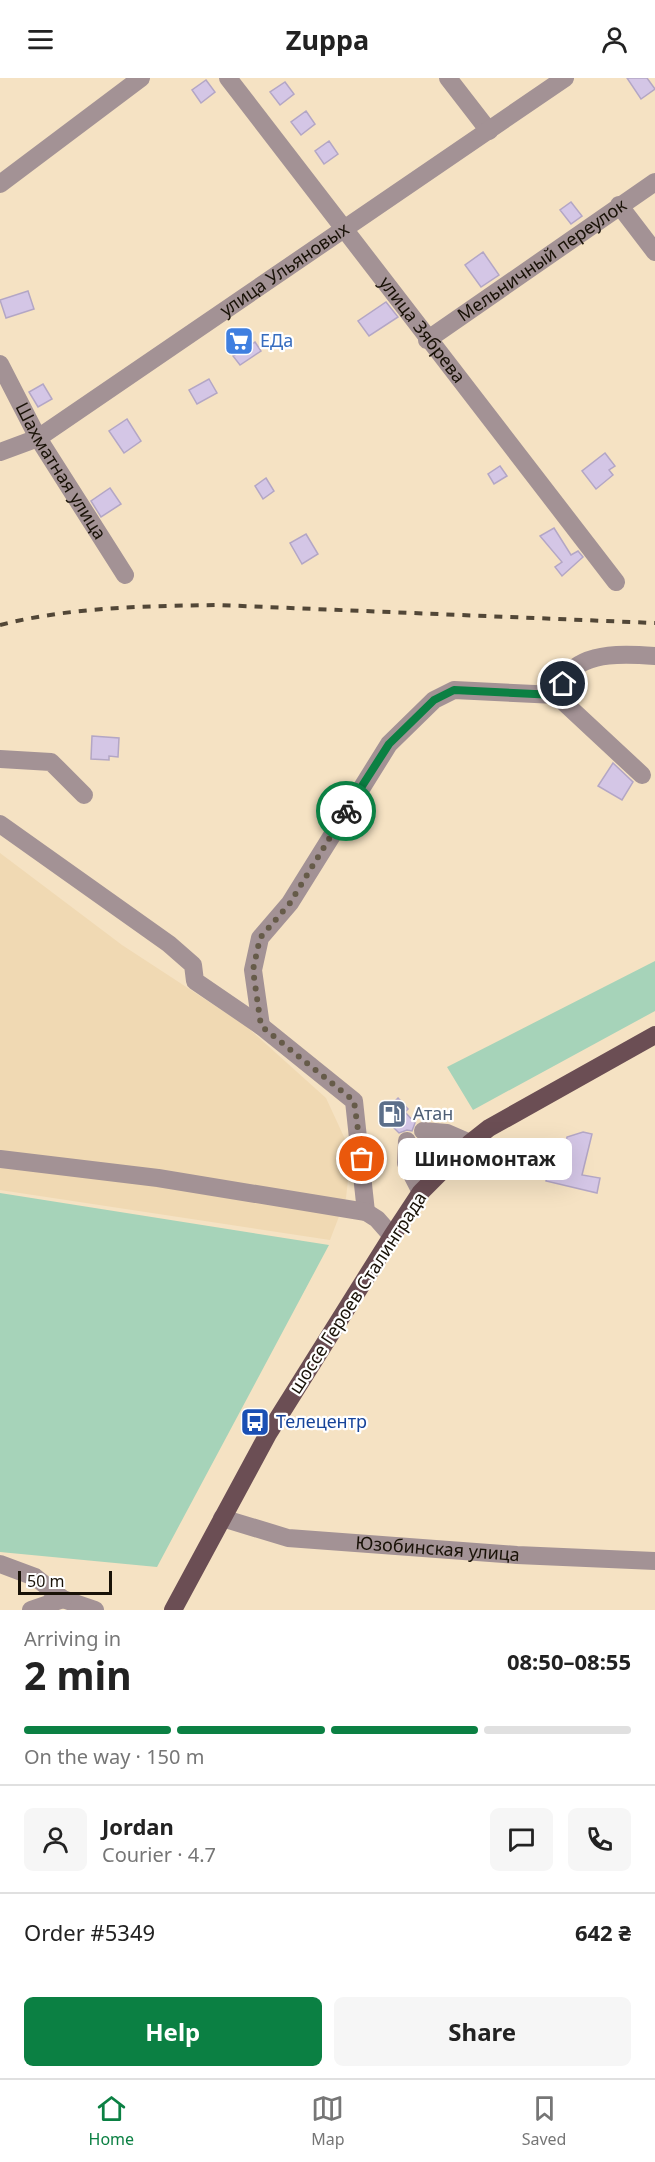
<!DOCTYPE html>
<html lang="en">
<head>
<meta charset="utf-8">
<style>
  :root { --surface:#fff; --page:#f6f6f6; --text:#222; --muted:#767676; --line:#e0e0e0; --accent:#0b8043 }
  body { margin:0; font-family:"Noto Sans",sans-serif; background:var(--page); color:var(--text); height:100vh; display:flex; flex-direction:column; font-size:22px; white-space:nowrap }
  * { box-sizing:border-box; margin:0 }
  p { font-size:20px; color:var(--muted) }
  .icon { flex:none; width:33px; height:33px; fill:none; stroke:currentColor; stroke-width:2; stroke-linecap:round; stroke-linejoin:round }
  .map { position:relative; height:1532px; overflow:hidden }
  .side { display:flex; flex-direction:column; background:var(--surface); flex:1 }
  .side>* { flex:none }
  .scale { position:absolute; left:18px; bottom:15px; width:94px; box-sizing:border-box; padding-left:6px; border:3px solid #191207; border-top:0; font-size:16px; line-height:21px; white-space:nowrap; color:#191207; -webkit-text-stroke:4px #fff; paint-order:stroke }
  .pin { position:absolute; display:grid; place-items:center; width:51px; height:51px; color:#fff; margin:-26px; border:3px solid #fff; border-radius:50%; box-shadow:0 2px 6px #0007 }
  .courier { position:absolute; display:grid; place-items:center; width:60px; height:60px; margin:-30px; border:4px solid #0b8043; border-radius:50%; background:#fff; color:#222; box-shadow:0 2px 8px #0007 }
  .bubble { position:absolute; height:42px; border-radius:9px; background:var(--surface); box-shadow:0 6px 24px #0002; font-size:20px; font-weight:700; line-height:42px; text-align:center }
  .summary em { font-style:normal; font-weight:700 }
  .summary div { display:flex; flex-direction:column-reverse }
  .summary { display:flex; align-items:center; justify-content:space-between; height:102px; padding:0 24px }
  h1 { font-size:39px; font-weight:700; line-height:45px }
  .bar { display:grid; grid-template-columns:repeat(4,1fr); gap:9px 6px; align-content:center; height:72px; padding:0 24px }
  .bar i { height:8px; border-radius:4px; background:var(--line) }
  .bar .current { background:var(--accent) }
  .bar p { grid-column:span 4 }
  .line { display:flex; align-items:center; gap:15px; padding:0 24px; border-top:2px solid var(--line) }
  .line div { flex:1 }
  .round { display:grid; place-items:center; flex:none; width:63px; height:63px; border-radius:9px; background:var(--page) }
  .primary-button { display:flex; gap:12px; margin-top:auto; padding:12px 24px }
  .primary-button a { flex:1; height:69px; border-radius:9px; background:var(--accent); color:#fff; font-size:24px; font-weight:700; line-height:69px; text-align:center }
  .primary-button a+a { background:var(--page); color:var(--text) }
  header { display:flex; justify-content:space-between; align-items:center; height:78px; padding:0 24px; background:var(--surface); font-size:27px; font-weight:700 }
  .tabs { display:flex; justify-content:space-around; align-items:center; height:84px; border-top:2px solid var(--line); background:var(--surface); font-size:16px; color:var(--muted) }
  .tabs a { display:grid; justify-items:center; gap:3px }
  .tabs .current { color:var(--accent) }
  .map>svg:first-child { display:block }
  .built { fill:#f0d9b3 }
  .green { fill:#a6d3b9 }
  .building { fill:#d4c6e6; stroke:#b3a6c5; stroke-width:1.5 }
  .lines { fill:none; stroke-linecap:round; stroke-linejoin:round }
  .minor { stroke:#a39295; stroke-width:18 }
  .major { stroke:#6b4e54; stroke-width:18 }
  .rail { stroke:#524737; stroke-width:4; stroke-dasharray:8 8; stroke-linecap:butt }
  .done { stroke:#665b49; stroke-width:6; stroke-dasharray:0 10.8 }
  .route { stroke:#0b8043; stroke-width:8 }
  .labels { text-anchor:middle; stroke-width:4.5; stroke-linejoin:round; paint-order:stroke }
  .street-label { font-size:18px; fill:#191207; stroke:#fff }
  .shop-label { font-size:18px; fill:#366cbe; stroke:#fff; text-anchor:start }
  .service-label { font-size:18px; fill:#4e5e75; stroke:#fff; text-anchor:start }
  .transit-label { font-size:18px; fill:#164399; stroke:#fff; text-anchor:start }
</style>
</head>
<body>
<header><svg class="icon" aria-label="menu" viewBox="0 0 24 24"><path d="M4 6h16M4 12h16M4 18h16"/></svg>Zuppa<svg class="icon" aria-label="person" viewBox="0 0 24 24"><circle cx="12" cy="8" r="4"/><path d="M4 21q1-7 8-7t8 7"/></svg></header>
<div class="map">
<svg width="655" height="1532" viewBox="0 0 655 1532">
  <rect width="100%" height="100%" fill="#f5e2c3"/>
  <path class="built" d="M0,775l122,92 124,81 80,72 25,54 -5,46 -16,42 -330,-50z"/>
  <path class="green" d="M655,883v50l-182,99 -26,-43z
    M0,1115l329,52 -172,322 -157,-15z"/>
  <path class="building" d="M627,0h20l8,11 -14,10z
    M206,2l9,12 -14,11 -9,-13z
    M285,4l9,12 -14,11 -10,-13z
    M306,33l9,13 -14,11 -10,-13z
    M329,63l9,13 -14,10 -9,-13z
    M571,124l11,14 -11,8 -11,-14z
    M483,174l16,23 -18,12 -16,-22z
    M28,213l6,18 -28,9 -6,-18z
    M386,224l12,15 -29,19 -11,-15z
    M255,264l6,9 -21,14 -7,-9z
    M209,301l8,14 -20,11 -8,-14z
    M43,306l9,15 -14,8 -9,-15z
    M127,341l14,22 -17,12 -15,-22z
    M605,375l10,13 -6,4 4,5 -17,14 -14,-18z
    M500,388l7,10 -13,8 -6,-10z
    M266,400l8,13 -11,8 -8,-13z
    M110,410l11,16 -20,13 -10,-16z
    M554,450l17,27 7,-4 5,6 -21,19 -7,-9 7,-5 -22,-26z
    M306,456l12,20 -16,10 -12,-21z
    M92,658l27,2 -1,19 -9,-1v4l-18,-1z
    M613,685l20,19 -11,18 -24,-14z
    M398,1020l10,11 -3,3 10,11 -3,8 -5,-1 -8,3 -18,-18z
    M583,1054l9,2 -10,41 18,3 -3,15 -51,-12 3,-14 13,2 5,-32z"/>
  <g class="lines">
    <g class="minor">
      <path id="s1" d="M228,0l388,504"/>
      <path d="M448,0l41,53"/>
      <path d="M0,106l141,-106"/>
      <path d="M619,127l36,47"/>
      <path id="s2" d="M427,262l228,-158"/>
      <path id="s3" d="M0,286l38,74 87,137"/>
      <path id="s4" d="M0,374l38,-14 527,-360"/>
      <path d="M0,681l51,3 33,33"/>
      <path d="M642,697l-86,-80c4,-6 7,-15 12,-21 19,-23 60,-20 87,-18"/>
      <path d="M0,746l169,120 24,21 2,16 66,45 93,75 12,111"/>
      <path d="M261,948l-8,-56 7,-32 30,-35 99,-159 45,-44 20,-10 102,5"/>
      <path d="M423,1053l24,2 23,10"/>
      <path d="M407,1063l-1,22 15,29"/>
      <path d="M0,1081l158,19 208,34 11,7 15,17"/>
      <path id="s5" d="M222,1440l66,20 229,17 138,6"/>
      <path d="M0,1486l35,13 28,22 32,11"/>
      <path d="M31,1532l32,-11"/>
    </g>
    <path class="major" d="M173,1532l95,-176 124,-198 29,-44 49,-49 19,-15 166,-93"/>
    <path class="rail" d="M0,547c70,-18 146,-19 218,-20l437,18"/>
  </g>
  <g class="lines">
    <path class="done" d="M346,733l-56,92 -30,35 -7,32 8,56 93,75 8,58"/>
    <path class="route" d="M346,733l43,-67 45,-44 20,-10 102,5 7,-11"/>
  </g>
  <defs>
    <g id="supermarket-square" transform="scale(1.5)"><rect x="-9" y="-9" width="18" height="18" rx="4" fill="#3f7fe0" stroke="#fff"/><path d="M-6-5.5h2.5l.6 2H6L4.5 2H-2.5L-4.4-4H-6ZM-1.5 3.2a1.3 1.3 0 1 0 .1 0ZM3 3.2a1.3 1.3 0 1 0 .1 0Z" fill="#fff"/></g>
    <g id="fuel-square" transform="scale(1.5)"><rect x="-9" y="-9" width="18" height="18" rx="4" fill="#5c6f8a" stroke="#fff"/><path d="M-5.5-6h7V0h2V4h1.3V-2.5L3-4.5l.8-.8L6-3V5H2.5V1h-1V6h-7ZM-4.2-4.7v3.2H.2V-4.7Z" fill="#fff"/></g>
    <g id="bus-square" transform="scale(1.5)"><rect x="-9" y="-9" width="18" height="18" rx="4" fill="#1a4fb4" stroke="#fff"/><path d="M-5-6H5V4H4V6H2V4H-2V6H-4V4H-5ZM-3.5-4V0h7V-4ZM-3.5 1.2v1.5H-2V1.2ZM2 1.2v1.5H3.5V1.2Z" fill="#fff"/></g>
  </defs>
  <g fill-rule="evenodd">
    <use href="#supermarket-square" x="239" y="263"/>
    <use href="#fuel-square" x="392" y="1036"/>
    <use href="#bus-square" x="255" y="1344"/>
  </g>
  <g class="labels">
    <g class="street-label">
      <text dy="6" stroke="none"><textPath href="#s2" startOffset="140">Мельничный переулок</textPath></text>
      <text dy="6" stroke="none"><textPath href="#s4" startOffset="339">улица Ульяновых</textPath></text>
      <text dy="6" stroke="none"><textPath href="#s1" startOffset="318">улица Зябрева</textPath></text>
      <text dy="6" stroke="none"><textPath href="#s3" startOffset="123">Шахматная улица</textPath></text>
      <text transform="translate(358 1215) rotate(-57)" y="6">шоссе Героев Сталинграда</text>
      <text dy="6" stroke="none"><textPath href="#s5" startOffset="219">Юзобинская улица</textPath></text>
    </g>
    <g class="shop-label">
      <text x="260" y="269">ЕДа</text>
    </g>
    <g class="service-label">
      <text x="413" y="1042">Атан</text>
    </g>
    <g class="transit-label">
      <text x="276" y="1350">Телецентр</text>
    </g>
  </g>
</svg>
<div class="scale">50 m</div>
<div class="pin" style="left:362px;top:1081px;background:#ea580c"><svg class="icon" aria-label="bag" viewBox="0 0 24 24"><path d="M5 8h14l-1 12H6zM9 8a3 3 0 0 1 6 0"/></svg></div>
<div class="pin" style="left:563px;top:606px;background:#1f2937"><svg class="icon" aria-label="home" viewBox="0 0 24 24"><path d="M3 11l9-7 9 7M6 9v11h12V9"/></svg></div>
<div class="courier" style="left:346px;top:733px"><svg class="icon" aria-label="bike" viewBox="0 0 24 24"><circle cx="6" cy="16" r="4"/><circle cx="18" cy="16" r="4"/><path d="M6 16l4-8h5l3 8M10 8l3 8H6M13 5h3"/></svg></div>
<div class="bubble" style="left:398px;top:1060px;width:174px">Шиномонтаж</div>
</div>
<section class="side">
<div class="summary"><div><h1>2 min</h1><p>Arriving in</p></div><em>08:50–08:55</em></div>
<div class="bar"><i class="current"></i><i class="current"></i><i class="current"></i><i></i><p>On the way · 150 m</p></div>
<div class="line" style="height:108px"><a class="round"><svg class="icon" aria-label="person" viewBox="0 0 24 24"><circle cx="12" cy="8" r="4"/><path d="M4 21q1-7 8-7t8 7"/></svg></a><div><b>Jordan</b><p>Courier · 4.7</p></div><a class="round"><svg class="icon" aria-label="chat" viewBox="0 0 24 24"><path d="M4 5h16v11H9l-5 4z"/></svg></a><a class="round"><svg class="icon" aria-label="phone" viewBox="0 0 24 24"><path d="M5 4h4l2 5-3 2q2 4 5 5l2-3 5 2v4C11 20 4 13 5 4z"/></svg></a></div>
<div class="line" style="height:78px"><div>Order #5349</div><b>642 ₴</b></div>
<div class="primary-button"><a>Help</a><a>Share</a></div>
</section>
<nav class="tabs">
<a class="current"><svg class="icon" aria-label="home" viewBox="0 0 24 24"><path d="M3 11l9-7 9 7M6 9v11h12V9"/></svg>Home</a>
<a><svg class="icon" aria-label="map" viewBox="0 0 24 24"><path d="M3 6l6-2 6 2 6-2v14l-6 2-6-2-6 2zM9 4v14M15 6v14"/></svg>Map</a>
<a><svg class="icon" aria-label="saved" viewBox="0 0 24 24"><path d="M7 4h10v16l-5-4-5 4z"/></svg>Saved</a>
</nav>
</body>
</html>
